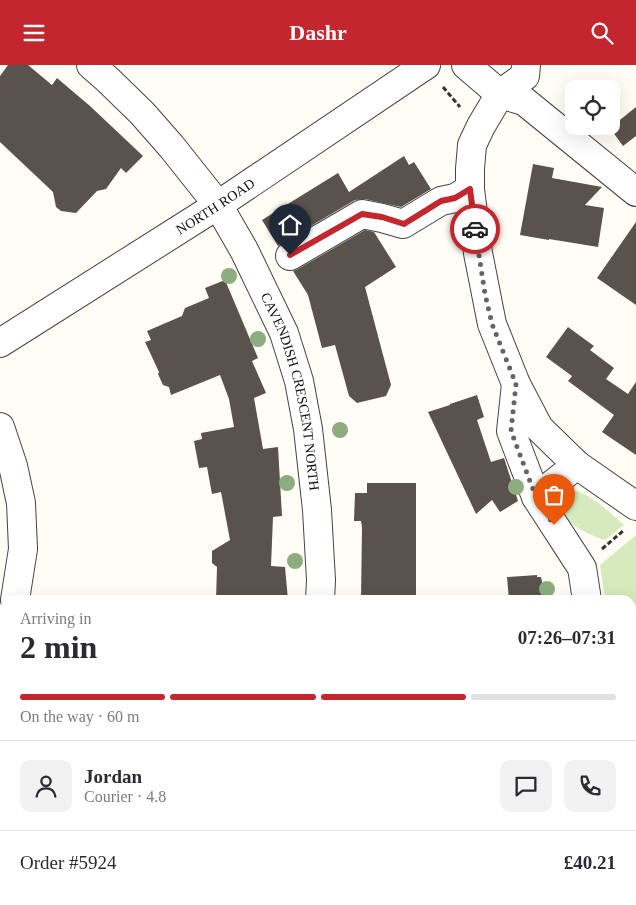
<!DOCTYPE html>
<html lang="en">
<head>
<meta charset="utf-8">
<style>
  :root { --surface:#fff; --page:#f2f2f3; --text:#2b2b33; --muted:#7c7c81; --line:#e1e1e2; --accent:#c4262e }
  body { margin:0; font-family:"Times New Roman",serif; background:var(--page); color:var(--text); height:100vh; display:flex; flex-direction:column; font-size:19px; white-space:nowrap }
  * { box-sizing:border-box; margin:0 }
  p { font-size:16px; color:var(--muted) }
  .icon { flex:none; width:28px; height:28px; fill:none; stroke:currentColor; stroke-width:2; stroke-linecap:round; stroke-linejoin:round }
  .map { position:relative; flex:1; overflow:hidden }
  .side { position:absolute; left:0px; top:530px; width:636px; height:310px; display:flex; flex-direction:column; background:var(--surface); border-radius:15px 15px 0 0; box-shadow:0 5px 20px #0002 }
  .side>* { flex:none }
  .buttons { position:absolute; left:565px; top:15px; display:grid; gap:10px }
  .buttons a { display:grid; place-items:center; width:55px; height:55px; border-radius:10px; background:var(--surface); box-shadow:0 5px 20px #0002; font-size:25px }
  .pin { position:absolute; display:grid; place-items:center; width:42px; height:42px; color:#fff; margin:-51px -21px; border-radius:50% 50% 50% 0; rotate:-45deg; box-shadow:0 0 5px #0007 }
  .pin .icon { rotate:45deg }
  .courier { position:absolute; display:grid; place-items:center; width:50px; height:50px; margin:-25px; border:4px solid #c4262e; border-radius:50%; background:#fff; color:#222; box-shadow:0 1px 6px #0007 }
  .head em { font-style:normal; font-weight:800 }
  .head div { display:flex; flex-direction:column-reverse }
  .head { display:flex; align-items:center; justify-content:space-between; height:85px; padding:0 20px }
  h1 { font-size:32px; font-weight:800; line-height:38px }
  .bar { display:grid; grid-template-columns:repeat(4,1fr); gap:8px 5px; align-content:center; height:60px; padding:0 20px }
  .bar i { height:6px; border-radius:4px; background:var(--line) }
  .bar .active { background:var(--accent) }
  .bar p { grid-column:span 4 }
  .line { display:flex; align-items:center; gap:12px; padding:0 20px; border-top:1px solid var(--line) }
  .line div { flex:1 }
  .round { display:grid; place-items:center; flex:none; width:52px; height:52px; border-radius:10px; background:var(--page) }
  header { display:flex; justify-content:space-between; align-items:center; height:65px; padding:0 20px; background:var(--accent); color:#fff; font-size:22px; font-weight:800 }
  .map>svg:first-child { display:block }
  .green { fill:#d5ebbd }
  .pitch { fill:#e6f2cf }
  .building { fill:#5a524d }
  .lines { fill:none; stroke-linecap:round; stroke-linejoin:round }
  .minor-casing { stroke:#444; stroke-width:30 }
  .path { stroke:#333; stroke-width:3; stroke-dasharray:5 2.5; stroke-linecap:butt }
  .minor { stroke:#fff; stroke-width:28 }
  .tree { fill:#8dad7f }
  .done { stroke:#646461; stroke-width:5; stroke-dasharray:0 9 }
  .route { stroke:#c4262e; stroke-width:6 }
  .labels { text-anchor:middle; stroke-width:5; stroke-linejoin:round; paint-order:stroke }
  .street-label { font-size:14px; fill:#111; stroke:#fff }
</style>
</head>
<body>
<header><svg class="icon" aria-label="menu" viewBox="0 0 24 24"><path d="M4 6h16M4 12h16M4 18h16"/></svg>Dashr<svg class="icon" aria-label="search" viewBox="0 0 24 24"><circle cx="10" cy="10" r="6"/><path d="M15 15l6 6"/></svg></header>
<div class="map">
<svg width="636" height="840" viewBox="0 0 636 840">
  <rect width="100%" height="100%" fill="#fffdf5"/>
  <path class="green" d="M577,426c19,7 32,21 47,34l-19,15c-9,-2 -29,-12 -36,-19 -8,-8 -10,-21 1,-28 2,-1 5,-2 7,-2z
    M636,470v282l-5,-1v-216h-26l-5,-35z"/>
  <path class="pitch" d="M631,704l5,2v134h-29l2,-5h22z"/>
  <path class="building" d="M8,0h20l24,20 5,-7 33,28 53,50 -17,17 -5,-5 -15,21 -9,2 -21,22 -15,-2 -5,-4 -3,-15 -53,-50v-66z
    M636,42v29l-13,10 -13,-18z
    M404,91l5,9 5,-3 17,27 -30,18 -36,-8 -10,1 -73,43 -4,3 -16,-26 76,-47 11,19z
    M533,99l21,4 -2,10 50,9 -17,18 19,3 -6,39 -49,-8v1l-29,-5z
    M636,157v83l-39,-27z
    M365,165l9,2 22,35 -31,20 26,98 -5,11 -29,7 -8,-7 -14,-51 -13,3 -14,-53 -15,-24 5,-2z
    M225,215l33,78 -6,3 14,32 -12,5 9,51 15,-2 4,69 -9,1 -2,49 14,1 3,33h-72l1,-33 -5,-4v-12l18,-11 -9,-48 -9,2 -5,-27 -8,1 -5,-27 8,-2 -1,-6 33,-6 -5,-28 -9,-24 -49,20 -2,-8 -6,-2 -5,-11 1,-2 -14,-30 6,-2 -4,-9 35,-15 3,-8 24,-10 -4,-10z
    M568,262l26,19 -4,4 24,18 -8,11 22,15 8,-12v73l-34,-23 12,-17 -46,-34 4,-5 -26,-19z
    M477,330l7,22 -7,3 14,42 13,-4 14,43 -18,11 -8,-12 -16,14 -48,-102 22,-7v-1z
    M367,418h49v117h-55l1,-73 -1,-6h-7l1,-28h12z
    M537,510v2h4l5,23h-37l-2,-23z"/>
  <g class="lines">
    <g class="minor-casing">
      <g id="minor">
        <path id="s1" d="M91,0l16,14 35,34 29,33 47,59 26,45 40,83 15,48 9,48 9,81 4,70 -1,20"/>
        <path d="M466,0l34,29 24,7 112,91"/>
        <path d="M526,0l-1,11 -25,18 -19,32 -9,19 -2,24v20l8,64 14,71 24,60 23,44 38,37 59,41"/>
        <path d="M290,191l72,-42 20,4 21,6 38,-23 14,-3 15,-9"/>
        <path id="s2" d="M0,278l218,-138 208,-140"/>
        <path d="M516,319l-5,47 25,66 46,71 5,32"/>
        <path d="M0,362l13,39 8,37 2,46 -8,51"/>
        <path d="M536,432l41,-32"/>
        <path d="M0,607l5,-20"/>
        <path d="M0,757l5,4"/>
        <path d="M95,835l6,5"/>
        <path d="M211,840l4,-5"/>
        <path d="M583,840l2,-5"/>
      </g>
    </g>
    <path class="path" d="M443,22l17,20
      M602,484l22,-19"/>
    <use href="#minor" class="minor"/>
  </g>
  <g class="tree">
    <circle cx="229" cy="211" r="8"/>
    <circle cx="258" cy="274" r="8"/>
    <circle cx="340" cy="365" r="8"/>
    <circle cx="287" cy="418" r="8"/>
    <circle cx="516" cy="422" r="8"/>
    <circle cx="295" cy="496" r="8"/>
    <circle cx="547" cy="524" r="8"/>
  </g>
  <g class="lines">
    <path class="done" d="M475,164l10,65 7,30 24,60 -5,47 25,66 18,28"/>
    <path class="route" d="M290,190l72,-41 20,3 22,7 37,-23 14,-3 15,-9 5,40"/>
  </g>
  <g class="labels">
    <g class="street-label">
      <text dy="5" stroke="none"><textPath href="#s2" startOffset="255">NORTH ROAD</textPath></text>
      <text dy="5" stroke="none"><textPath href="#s1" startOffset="392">CAVENDISH CRESCENT NORTH</textPath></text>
    </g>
  </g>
</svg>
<div class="buttons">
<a><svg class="icon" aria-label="locate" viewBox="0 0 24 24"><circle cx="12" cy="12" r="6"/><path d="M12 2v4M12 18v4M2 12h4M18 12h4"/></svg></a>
</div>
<div class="pin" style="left:554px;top:460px;background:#ea580c"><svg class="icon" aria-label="bag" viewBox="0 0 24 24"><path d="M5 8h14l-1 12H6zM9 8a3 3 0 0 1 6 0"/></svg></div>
<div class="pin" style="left:290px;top:190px;background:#1f2937"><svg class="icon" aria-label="home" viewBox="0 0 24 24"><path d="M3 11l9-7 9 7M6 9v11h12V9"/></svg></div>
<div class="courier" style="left:475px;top:164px"><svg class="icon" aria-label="car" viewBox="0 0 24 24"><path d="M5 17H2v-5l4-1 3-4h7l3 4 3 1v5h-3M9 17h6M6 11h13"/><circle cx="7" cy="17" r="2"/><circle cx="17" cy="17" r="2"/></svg></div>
<section class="side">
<div class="head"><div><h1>2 min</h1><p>Arriving in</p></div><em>07:26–07:31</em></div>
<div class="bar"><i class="active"></i><i class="active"></i><i class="active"></i><i></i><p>On the way · 60 m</p></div>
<div class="line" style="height:90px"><a class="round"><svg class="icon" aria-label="person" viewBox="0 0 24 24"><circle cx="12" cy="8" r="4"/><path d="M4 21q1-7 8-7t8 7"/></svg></a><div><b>Jordan</b><p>Courier · 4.8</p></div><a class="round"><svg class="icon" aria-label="chat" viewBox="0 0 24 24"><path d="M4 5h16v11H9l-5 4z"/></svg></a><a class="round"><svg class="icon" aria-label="phone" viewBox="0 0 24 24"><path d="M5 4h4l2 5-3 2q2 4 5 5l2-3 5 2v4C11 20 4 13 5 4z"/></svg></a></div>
<div class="line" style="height:65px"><div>Order #5924</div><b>£40.21</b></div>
</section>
</div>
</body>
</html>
